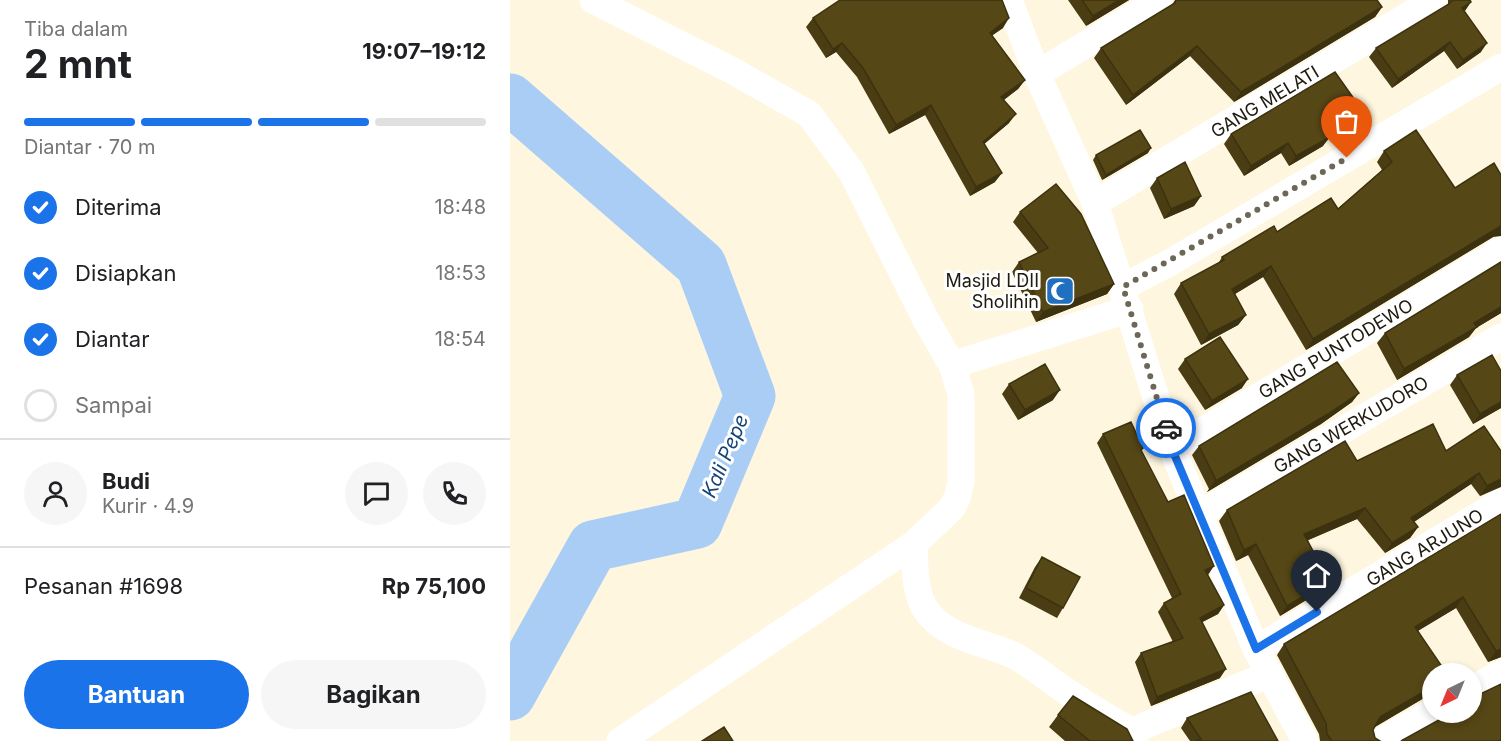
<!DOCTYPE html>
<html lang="id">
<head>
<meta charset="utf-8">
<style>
  :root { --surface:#fff; --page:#f6f6f6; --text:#202124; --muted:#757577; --line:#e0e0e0; --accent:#1a73e8 }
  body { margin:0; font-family:Inter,sans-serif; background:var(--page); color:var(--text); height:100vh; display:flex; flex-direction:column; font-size:22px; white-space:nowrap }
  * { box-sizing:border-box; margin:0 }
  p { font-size:20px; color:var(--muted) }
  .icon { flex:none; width:33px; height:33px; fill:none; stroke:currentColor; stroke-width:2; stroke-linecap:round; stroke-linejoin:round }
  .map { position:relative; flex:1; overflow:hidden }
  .details { display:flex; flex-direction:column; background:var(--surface); width:510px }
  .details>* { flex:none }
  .needle { width:39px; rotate:223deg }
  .controls { position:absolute; left:912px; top:663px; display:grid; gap:12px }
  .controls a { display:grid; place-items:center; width:60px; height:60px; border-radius:50%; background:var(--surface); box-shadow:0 3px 9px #0003; font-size:30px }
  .pin { position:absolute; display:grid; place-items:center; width:51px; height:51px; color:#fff; margin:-62px -26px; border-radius:50% 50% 50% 0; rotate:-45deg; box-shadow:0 0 6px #0007 }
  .pin .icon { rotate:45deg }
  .courier { position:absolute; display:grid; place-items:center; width:60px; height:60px; margin:-30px; border:4px solid #1a73e8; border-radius:50%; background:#fff; color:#222; box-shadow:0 2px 8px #0007 }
  .head em { font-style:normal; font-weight:700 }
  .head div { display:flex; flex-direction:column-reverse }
  .head { display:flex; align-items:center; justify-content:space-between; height:102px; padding:0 24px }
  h1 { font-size:39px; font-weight:700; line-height:45px }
  .bar { display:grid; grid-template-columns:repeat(4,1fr); gap:9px 6px; align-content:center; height:72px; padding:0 24px }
  .bar i { height:8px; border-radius:4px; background:var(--line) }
  .bar .selected { background:var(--accent) }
  .bar p { grid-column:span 4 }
  .line { display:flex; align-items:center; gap:15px; padding:0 24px; border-top:2px solid var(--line) }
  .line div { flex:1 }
  .round { display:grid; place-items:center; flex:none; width:63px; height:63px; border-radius:32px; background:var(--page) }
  ol { padding:0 24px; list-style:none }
  li { display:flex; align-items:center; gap:18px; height:66px }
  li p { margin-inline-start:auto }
  li .icon { padding:6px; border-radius:50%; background:var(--accent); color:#fff; stroke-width:4 }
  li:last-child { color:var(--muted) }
  li i { width:33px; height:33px; border:3px solid var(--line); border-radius:50% }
  .action { display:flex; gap:12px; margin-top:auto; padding:12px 24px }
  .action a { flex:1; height:69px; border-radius:36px; background:var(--accent); color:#fff; font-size:24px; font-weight:700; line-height:69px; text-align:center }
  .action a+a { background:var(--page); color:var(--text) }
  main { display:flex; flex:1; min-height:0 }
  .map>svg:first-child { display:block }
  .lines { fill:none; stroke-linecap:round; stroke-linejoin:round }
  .river { stroke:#aacdf6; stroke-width:51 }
  .street { stroke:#fff; stroke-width:27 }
  .wall { fill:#4a3d13 }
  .shaded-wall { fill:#3c320f }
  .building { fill:#564716; stroke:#3c320f; stroke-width:1.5 }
  .done { stroke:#6c6757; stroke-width:6; stroke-dasharray:0 10.8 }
  .route { stroke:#1a73e8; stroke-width:8 }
  .labels { text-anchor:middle; stroke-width:6; stroke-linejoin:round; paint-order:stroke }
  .street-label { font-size:18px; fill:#1e1a0f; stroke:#fff }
  .poi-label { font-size:18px; fill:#1e1a0f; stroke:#fff; text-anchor:end }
  .water-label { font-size:20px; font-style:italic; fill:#154677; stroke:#fff }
</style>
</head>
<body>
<main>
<section class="details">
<div class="head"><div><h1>2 mnt</h1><p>Tiba dalam</p></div><em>19:07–19:12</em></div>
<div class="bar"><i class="selected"></i><i class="selected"></i><i class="selected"></i><i></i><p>Diantar · 70 m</p></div>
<ol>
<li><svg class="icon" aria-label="check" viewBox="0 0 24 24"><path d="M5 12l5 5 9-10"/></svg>Diterima<p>18:48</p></li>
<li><svg class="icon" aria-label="check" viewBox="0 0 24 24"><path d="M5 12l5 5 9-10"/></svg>Disiapkan<p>18:53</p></li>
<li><svg class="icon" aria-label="check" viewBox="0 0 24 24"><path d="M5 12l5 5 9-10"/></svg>Diantar<p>18:54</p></li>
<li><i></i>Sampai</li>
</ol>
<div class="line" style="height:108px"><a class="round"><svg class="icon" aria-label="person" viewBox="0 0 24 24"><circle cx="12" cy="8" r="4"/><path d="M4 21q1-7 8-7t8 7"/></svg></a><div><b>Budi</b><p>Kurir · 4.9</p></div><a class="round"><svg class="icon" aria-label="chat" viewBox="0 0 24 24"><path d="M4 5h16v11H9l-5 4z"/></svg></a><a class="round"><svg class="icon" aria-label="phone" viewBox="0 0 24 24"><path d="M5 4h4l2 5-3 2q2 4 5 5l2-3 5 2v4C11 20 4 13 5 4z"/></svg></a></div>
<div class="line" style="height:78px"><div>Pesanan #1698</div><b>Rp 75,100</b></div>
<div class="action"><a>Bantuan</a><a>Bagikan</a></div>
</section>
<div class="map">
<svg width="991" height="741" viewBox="0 0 991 741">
  <rect width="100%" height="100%" fill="#fef6de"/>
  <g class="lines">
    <path class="river" d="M0,99l191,166 49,131 -53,127 -104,23 -83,149"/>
    <path class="street" d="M83,0l140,71 76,43 42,57 75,149 26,45 9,29v88l-4,16 -5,10 -38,36 -294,197
      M499,0l28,74 58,129 77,246 84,200 49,92
      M527,74l122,-74
      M585,203l339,-203
      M613,287l48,-25 330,-195
      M442,365l178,-56
      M662,449l329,-199
      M690,514l301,-177
      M404,544c1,20 0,44 10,63 18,30 58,35 87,47 15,7 28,18 42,28 26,18 53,36 81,50
      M746,649l245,-147
      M962,689l29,-16
      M624,741v-9l12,-7 122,-50
      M871,741l51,-29"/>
  </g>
  <path class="wall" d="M558,0h61l-43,26z
    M665,0h202l5,7 -7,10 -141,85 -44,-46 -64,49 -32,-47 7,-10 71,-43z
    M938,0h22l-6,11 17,41 -24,17 -13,-18 -52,37 -23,-31 7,-9 72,-43z
    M303,18l190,10 -11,7 33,45 -7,9 -14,11 5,23 -25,21 11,38 -25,14 -45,-81 -36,19 -32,-57 -21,-25 -10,6 -20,-31z
    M847,103l-7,10 -24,18 -3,15 -34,20 -8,-13 -37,23 -20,-32 7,-10z
    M874,151l71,37 38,49 -187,113 -43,-73 -28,17 11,21 -8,10 -37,20 -27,-51 7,-11 37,-19 4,-7 55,-25 61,-23 44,-39 -5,-8z
    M638,153l-46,27 -9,-20 3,-5z
    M647,178l44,18 -7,10 -30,13 -14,-31z
    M510,212l94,72 -7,10 -71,28 -24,-50 7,-10 19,-9 -25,-31z
    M991,262v51l-25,15 -7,9 -72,43 -20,-37 8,-10z
    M675,359l57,29 -37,22 -27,-41z
    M947,375l44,33 -28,16 -23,-39z
    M499,384l44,16 -35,20 -16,-26z
    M849,393l-7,9 -31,22 -114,68 2,-3 -17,-34 7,-9z
    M593,434l40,14 -2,3 27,51 56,103 -6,9 -16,8 18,56 -69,28 -16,-44 6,-9 32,-11 -15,-30 6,-9 8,-5 -75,-155z
    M936,451l54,35 -20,10 -9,-12 -57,38 4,5 -8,11 -25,15 -28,-34 -49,21 13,51 -41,25 -32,-61 -12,6 -17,-40 8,-11 130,-49z
    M991,514v143l-13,5 -32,-54 -38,23 14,43v22l-8,2 -49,29 -2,3 2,8 5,3h-60l-1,-7 -42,-79 7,-11z
    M532,557l21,51 -6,10 -38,-20 16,-31z
    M548,715l75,26h-68l-16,-14z
    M677,718l91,23h-88l-9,-13z"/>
  <path class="shaded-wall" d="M609,0h10l-43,26 7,-10z
    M961,2l-6,9 -3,-3z
    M872,7l-7,10 -141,85 7,-10z
    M499,18l-6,10 -20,14 7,-9z
    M940,42l-6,9 -52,37 6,-9z
    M332,43l-6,9 -10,6 7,-9z
    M977,43l-6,9 -24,17 6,-9z
    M687,46l-7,10 -64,49 7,-10z
    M515,80l-7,9 -23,17 6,-9z
    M847,103l-7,10 -33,24 7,-10z
    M421,105l-6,10 -36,19 7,-9z
    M506,114l-7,9 -33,28 7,-9z
    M820,137l-7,9 -34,20 7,-10z
    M778,143l-7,10 -37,23 7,-10z
    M641,148l-3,5 -46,27 4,-5z
    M492,173l-7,9 -25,14 6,-9z
    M691,196l-7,10 -30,13 7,-10z
    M991,226v10l-8,1 -187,113 7,-11z
    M761,266l-8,11 -38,23 7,-11z
    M604,284l-7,10 -71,28 7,-10z
    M991,307v6l-25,15 -7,9 -72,43 7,-11 70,-46z
    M736,315l-8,10 -37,20 8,-11z
    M738,379l-6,9 -37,22 7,-9z
    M550,390l-7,10 -35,20 7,-10z
    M849,393l-7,9 -31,22 -114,68 7,-10z
    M991,402v6l-28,16 7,-10z
    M969,473l-8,11 -68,45 8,-11z
    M991,479v8l-21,9 7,-10z
    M855,508l-8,11 -60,26 7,-11z
    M908,527l-8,11 -25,15 7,-10z
    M746,544l-8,11 -12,6 8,-11z
    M704,566l-6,9 -3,-5z
    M819,581l-8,10 -41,25 7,-10z
    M953,597l-7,11 -49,29 8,-10z
    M714,605l-6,9 -25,13 7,-9z
    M991,649v8l-13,5 8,-11z
    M716,669l-6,9 -69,28 6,-9z
    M922,687v9l-8,2 -51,30 7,-11z"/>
  <path class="building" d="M330,0h162l7,18 -19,15 35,47 -24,17 15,17 -33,28 19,31 -26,14 -45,-82 -35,20 -33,-57 -21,-25 -9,6 -20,-31z
    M572,0h37l-26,16z
    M666,0h201l5,7 -141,85 -44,-46 -64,49 -32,-47 74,-45z
    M943,0h17l1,2 -9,6 25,35 -24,17 -13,-18 -52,37 -22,-31 73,-44z
    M825,72l22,31 -33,24 6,10 -34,19 -8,-13 -37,23 -20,-32z
    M630,130l11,18 -45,27 -10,-20z
    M906,130l39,58 39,-25 7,12v51l-188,113 -42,-73 -39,23 14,26 -37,19 -28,-51 43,-23 -2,-3 52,-31 3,6 54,-34 7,11 54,-47 -8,-11z
    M675,162l16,34 -30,13 -14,-31z
    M546,184l25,30 33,70 -71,28 -24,-50 29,-14 -28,-36z
    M991,262v45l-27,16 3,4 -73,42 -19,-36z
    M710,337l28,42 -36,22 -27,-42z
    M982,355l9,16v31l-21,12 -23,-39z
    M827,362l22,31 -31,21 -114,68 2,-2 -17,-34z
    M535,364l15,26 -35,20 -16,-26z
    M621,422l12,26 -2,2 27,52 16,-7 30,71 -9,4 19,35 -24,13 26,51 -69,28 -16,-44 42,-15 -19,-35 17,-9 -78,-160z
    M923,424l13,27 38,-25 17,25v28l-14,7 -8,-13 -68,45 7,9 -26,16 -27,-35 -61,26 25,47 -42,25 -31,-62 -12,6 -17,-40 118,-69 12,20z
    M991,514v135l-5,2 -33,-54 -48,30 32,47h-15v13l-52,30 -7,13 2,8 5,3h-48l-5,-7 -1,-11 -42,-79z
    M532,557l38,20 -17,31 -37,-20z
    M991,684v57h-100l47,-26 2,-3h22v-14z
    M741,692l27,49h-83l6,-2 -14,-21z
    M563,696l54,33 6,12h-43l-32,-26z
    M214,727l9,14h-31z"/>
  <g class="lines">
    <path class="done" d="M656,428l-43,-141 224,-129"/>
    <path class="route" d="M656,428l6,21 84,200 61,-37"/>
  </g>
  <defs>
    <g id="mosque-square" transform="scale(1.5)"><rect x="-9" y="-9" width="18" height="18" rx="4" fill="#2170bf" stroke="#fff"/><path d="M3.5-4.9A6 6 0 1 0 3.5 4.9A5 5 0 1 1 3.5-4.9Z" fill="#fff"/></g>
  </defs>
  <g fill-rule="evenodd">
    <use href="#mosque-square" x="550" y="291"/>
  </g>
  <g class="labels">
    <g class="street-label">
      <text transform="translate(755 102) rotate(-31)" y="6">GANG MELATI</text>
      <text transform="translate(826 349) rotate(-31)" y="6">GANG PUNTODEWO</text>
      <text transform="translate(841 425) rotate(-30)" y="6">GANG WERKUDORO</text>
      <text transform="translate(915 548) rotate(-31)" y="6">GANG ARJUNO</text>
    </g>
    <g class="poi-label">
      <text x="529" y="287">Masjid LDII<tspan x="529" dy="21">Sholihin</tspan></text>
    </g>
    <g class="water-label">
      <text transform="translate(215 456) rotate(-67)" y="7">Kali Pepe</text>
    </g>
  </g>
</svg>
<div class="controls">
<a><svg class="needle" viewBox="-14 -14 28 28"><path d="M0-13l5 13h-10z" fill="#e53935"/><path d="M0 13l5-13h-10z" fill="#757577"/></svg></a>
</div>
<div class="pin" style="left:837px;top:158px;background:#ea580c"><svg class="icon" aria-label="bag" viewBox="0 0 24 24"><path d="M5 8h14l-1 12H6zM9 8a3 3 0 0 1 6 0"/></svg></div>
<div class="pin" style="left:807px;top:612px;background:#1f2937"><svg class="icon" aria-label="home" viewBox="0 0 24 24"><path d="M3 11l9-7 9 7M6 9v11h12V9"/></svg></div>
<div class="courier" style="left:656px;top:428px"><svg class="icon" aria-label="car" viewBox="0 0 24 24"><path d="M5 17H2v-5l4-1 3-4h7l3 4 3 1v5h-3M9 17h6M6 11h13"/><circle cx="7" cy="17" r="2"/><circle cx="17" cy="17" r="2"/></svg></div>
</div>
</main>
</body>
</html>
